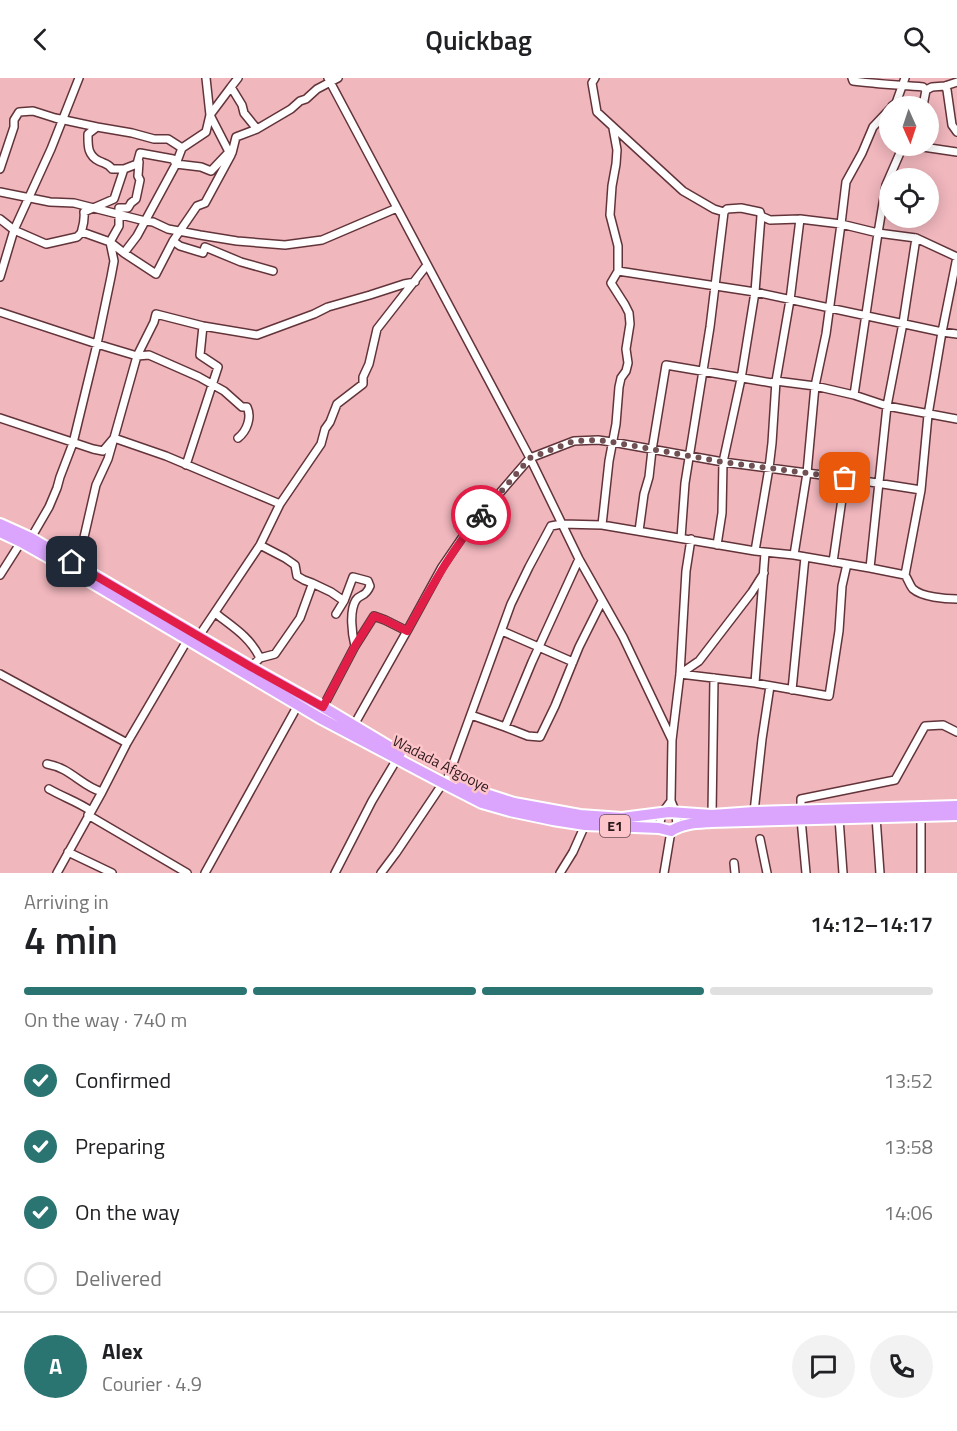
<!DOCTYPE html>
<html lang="en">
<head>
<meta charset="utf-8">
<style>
  :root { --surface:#fff; --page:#f2f2f2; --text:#202124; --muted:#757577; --line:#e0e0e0; --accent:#2a7471 }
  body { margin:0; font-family:"Titillium Web",sans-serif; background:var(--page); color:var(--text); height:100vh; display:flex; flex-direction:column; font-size:22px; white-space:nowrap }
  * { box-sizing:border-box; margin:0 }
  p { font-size:20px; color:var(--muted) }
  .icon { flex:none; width:33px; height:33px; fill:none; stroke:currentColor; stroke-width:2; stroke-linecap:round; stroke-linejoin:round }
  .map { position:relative; height:795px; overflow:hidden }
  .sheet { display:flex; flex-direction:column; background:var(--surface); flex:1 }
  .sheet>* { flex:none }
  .needle { width:39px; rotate:177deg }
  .controls { position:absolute; left:879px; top:18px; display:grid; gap:12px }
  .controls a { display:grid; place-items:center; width:60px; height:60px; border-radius:50%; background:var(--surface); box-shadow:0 3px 15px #0003; font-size:30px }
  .pin { position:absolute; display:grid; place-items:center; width:51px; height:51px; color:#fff; margin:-26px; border-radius:12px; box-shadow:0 3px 9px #0006 }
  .courier { position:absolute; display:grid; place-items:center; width:60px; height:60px; margin:-30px; border:4px solid #e11d48; border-radius:50%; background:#fff; color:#222; box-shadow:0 2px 8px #0007 }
  .overview em { font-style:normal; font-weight:600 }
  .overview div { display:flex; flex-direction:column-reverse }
  .overview { display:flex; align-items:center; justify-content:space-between; height:102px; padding:0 24px }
  h1 { font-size:39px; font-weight:600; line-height:45px }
  .bar { display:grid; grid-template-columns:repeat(4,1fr); gap:9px 6px; align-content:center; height:72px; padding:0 24px }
  .bar i { height:8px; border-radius:4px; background:var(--line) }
  .bar .active { background:var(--accent) }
  .bar p { grid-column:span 4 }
  .line { display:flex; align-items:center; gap:15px; padding:0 24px; border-top:2px solid var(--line) }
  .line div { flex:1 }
  .round { display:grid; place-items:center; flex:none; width:63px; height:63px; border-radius:32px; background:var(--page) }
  ol { padding:0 24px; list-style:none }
  li { display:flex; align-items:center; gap:18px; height:66px }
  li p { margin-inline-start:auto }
  li .icon { padding:6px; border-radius:50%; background:var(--accent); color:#fff; stroke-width:4 }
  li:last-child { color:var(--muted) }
  li i { width:33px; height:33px; border:3px solid var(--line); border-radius:50% }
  header { display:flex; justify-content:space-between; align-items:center; height:78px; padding:0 24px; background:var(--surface); font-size:27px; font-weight:600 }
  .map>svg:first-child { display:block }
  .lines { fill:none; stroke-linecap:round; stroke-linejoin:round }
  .minor-casing { stroke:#62343a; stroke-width:10 }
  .highway-casing { stroke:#fff; stroke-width:14 }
  .minor { stroke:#fff; stroke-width:7 }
  .highway { stroke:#dba5fe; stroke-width:10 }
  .done { stroke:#715054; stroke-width:6; stroke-dasharray:0 10.8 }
  .route { stroke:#e11d48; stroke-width:8 }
  .labels { text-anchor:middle; stroke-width:5; stroke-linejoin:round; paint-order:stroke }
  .shield { fill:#fdc4ca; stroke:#6b4c50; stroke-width:1.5 }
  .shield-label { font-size:14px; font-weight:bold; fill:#2c181b }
  .street-label { font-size:15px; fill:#2c181b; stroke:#fdc4ca }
</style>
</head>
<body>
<header><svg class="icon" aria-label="back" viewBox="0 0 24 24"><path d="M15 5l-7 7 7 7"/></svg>Quickbag<svg class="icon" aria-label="search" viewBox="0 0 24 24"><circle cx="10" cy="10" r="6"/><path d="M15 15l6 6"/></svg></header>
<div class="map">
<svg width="957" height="795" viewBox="0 0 957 795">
  <rect width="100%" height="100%" fill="#f0b7bd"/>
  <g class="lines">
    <g class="minor-casing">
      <path id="minor" d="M206,0l4,37 19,37
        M238,0l-7,9 11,18 2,8 13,16
        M328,0l202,380 49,101 44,78 49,103
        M595,0l-3,5 5,29 86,79 31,18 10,3 3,-3 14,-1 19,4 1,4 9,4 30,-1
        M852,0l1,3c23,3 46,4 70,6l3,3
        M945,8l2,4 5,35 5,7
        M892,28l4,-3 9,-25
        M923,28l3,-16 6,-3 13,-1 12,-4
        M923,69l34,5
        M182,70l-14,-9h-14l-22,-6 -35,-6 -9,7c0,11 -1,21 11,27 6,3 9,2 13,8h12l13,-5 3,-11 33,6 3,5 25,3 10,4 18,-19 3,1 4,-16 21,-8 34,-20 9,-8 6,-2 11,-10 21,-11
        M0,91l14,-42v-7l5,-8 14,-1 22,7 42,9
        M0,114l50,10 24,1 71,18 8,1 15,7 32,6 37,6 48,4 37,-5 75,-32
        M0,141l14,11 32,14 31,-7 4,-4c2,-7 4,-12 3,-21l30,-13 10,-30
        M82,154l28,10 14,11 32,21 17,-33 7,5 23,7 2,-6 36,15 32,9
        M916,160l41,19 -15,75 -14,83 -7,75
        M173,163l24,-35 8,-3 26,-48
        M124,175l13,-17 39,-72 6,-16 24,-16 4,-17 21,-28
        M618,193l137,21 187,40 15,2
        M0,199l14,-47 37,-81 28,-71
        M0,234l97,32 40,12 12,-1 50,22 25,14 18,16h5c5,10 0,24 -9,31
        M0,340l93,31 10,2 11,-13 -6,21 -12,26 -14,61 -10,16
        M186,387l32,-98 -18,-12 3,-29
        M280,426l-114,-48 -52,-18 23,-82 17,-34 2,-8 47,12 54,9 57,-21 14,-7 42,-12 34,-11 11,-2
        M602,447l7,-64 7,-37 3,-37 2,-9 5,-7 2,-8 -2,-14 4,-25 -1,-11 -4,-8 -14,-22 7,-12v-25l-8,-31 2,-29 4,-22 1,-14 -4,-22
        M639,453l5,-37 5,-17 3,-27 14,-85 106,18 4,-2 39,5 39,9 33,11 70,13
        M31,460l18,-31 8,-19 3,-11 13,-34 24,-99 14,-67 3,-16 -4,-19 9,-16v-18h9l3,-5 5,-4 4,-19 -2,-4 1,-14
        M681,460l4,-55 25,-156 14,-115
        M717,467l5,-32 1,-51 18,-83 14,-87 6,-76
        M755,473l14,-83 3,-25 4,-62 14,-81 10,-81 41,5 5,-42 16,-29 11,-26 17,-18
        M794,477l13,-82 8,-87 11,-52 15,-110 37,9 -24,162
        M833,484l12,-84
        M870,490l17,-162 16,-83 13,-85 -38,-5 8,-48 17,-39
        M764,495l-12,19 -53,69 -19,13 75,9 74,13 10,-65 3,-45 5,-22
        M0,497l21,-33
        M905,497c3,4 5,11 8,14 9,8 32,10 44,10
        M312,505l19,9 13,9 -8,13
        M344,523l9,-24 15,4 2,5c-5,12 -9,7 -14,14 -7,11 -4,34 -1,46
        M215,535c18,14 35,24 45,45
        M502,553l71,31
        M199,558l61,-91 20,-41 41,-60 4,-15 5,-7 7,-18 26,-20v-7l6,-13 8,-35 50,-64
        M251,589l9,-9 15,-4 25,-36 12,-33v-2l-8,-3 -7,-4 -2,-11 -10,-7 -25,-13
        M0,596l127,69
        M755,605l10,-130
        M792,612l13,-133
        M323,629l32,-61 19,-30 11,4 22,11 35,-64 24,-35 64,-74 44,-17 24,-1 14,2 111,20 122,16 76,12 -16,85 -35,-7 -76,-13 -39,-4 -153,-26 -40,-1 -11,2 -22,41 -18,37 -64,176
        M471,637l34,12 27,-65 47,-103
        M354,647l53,-94
        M505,649l23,9 12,1 15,-31 24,-59 23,-46
        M47,686c24,4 34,22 55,28
        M49,711c14,8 29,13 42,22
        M801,733v-12l94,-19 30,-54 18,-1 14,7
        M754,734l8,-73 8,-53
        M88,737l99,58
        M712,737l2,-137
        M876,739l4,56
        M921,739v56
        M839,740l4,55
        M801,741l5,54
        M677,749l-1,-14 -5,-12 1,-61 8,-66 6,-103 5,-32
        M659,750l3,-15 9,-12
        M760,761l7,34
        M68,774l44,21
        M734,785l1,10
        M57,795l45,-81 25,-49 61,-104
        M205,795l93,-168
        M335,795l37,-72 25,-42
        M381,795l15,-20 47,-70
        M560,795l13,-21 12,-27
        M664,795l7,-42"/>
    </g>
    <g class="highway-casing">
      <path id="highway" d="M0,446l31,14 220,129 72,40 77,46
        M0,454l21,10 46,26 253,150 123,65 39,20 28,8 43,9 32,5 74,3 12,3c12,-8 27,-8 40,-9l246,-7
        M461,708l53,17 66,12 42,3 47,-6 43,3 42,-3 203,-6"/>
    </g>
    <use href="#minor" class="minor"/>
    <use href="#highway" class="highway"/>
  </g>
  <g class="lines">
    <path class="done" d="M481,437l49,-57 44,-17 24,-1 14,2 111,20 122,16"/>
    <path class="route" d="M72,484l179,105 72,40 32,-61 19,-30 11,4 22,11c23,-41 44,-81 74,-116"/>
  </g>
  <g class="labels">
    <rect class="shield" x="600" y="737" width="30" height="22" rx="4.5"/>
    <g class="shield-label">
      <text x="615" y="753">E1</text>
    </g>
    <g class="street-label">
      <text transform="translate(441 686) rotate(27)" y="5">Wadada Afgooye</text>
    </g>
  </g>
</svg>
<div class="controls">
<a><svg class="needle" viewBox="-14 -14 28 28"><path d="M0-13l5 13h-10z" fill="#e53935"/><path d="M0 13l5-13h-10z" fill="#757577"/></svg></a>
<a><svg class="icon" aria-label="locate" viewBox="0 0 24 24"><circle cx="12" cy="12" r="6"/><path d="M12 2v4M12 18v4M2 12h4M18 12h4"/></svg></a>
</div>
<div class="pin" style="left:845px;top:400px;background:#ea580c"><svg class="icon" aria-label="bag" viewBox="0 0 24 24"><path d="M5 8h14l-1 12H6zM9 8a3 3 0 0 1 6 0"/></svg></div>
<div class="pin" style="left:72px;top:484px;background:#1f2937"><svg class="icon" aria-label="home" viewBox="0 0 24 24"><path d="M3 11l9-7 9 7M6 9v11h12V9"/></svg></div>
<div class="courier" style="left:481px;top:437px"><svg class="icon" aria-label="bike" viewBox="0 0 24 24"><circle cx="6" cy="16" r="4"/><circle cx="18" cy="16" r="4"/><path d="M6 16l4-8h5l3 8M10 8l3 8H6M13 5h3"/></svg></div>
</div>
<section class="sheet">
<div class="overview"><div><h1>4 min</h1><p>Arriving in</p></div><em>14:12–14:17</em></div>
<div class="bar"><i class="active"></i><i class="active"></i><i class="active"></i><i></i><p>On the way · 740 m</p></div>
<ol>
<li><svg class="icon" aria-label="check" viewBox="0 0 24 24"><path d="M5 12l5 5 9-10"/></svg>Confirmed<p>13:52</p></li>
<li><svg class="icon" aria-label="check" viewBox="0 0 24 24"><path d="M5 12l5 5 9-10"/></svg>Preparing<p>13:58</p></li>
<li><svg class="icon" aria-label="check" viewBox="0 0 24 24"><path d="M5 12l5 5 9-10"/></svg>On the way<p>14:06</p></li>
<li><i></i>Delivered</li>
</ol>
<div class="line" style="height:108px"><b class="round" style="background:var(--accent);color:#fff">A</b><div><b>Alex</b><p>Courier · 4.9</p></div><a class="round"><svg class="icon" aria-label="chat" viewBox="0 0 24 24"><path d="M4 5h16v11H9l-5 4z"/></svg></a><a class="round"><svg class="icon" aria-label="phone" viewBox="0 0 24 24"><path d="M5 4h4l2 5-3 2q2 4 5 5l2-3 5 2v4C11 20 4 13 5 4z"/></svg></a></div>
</section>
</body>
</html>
